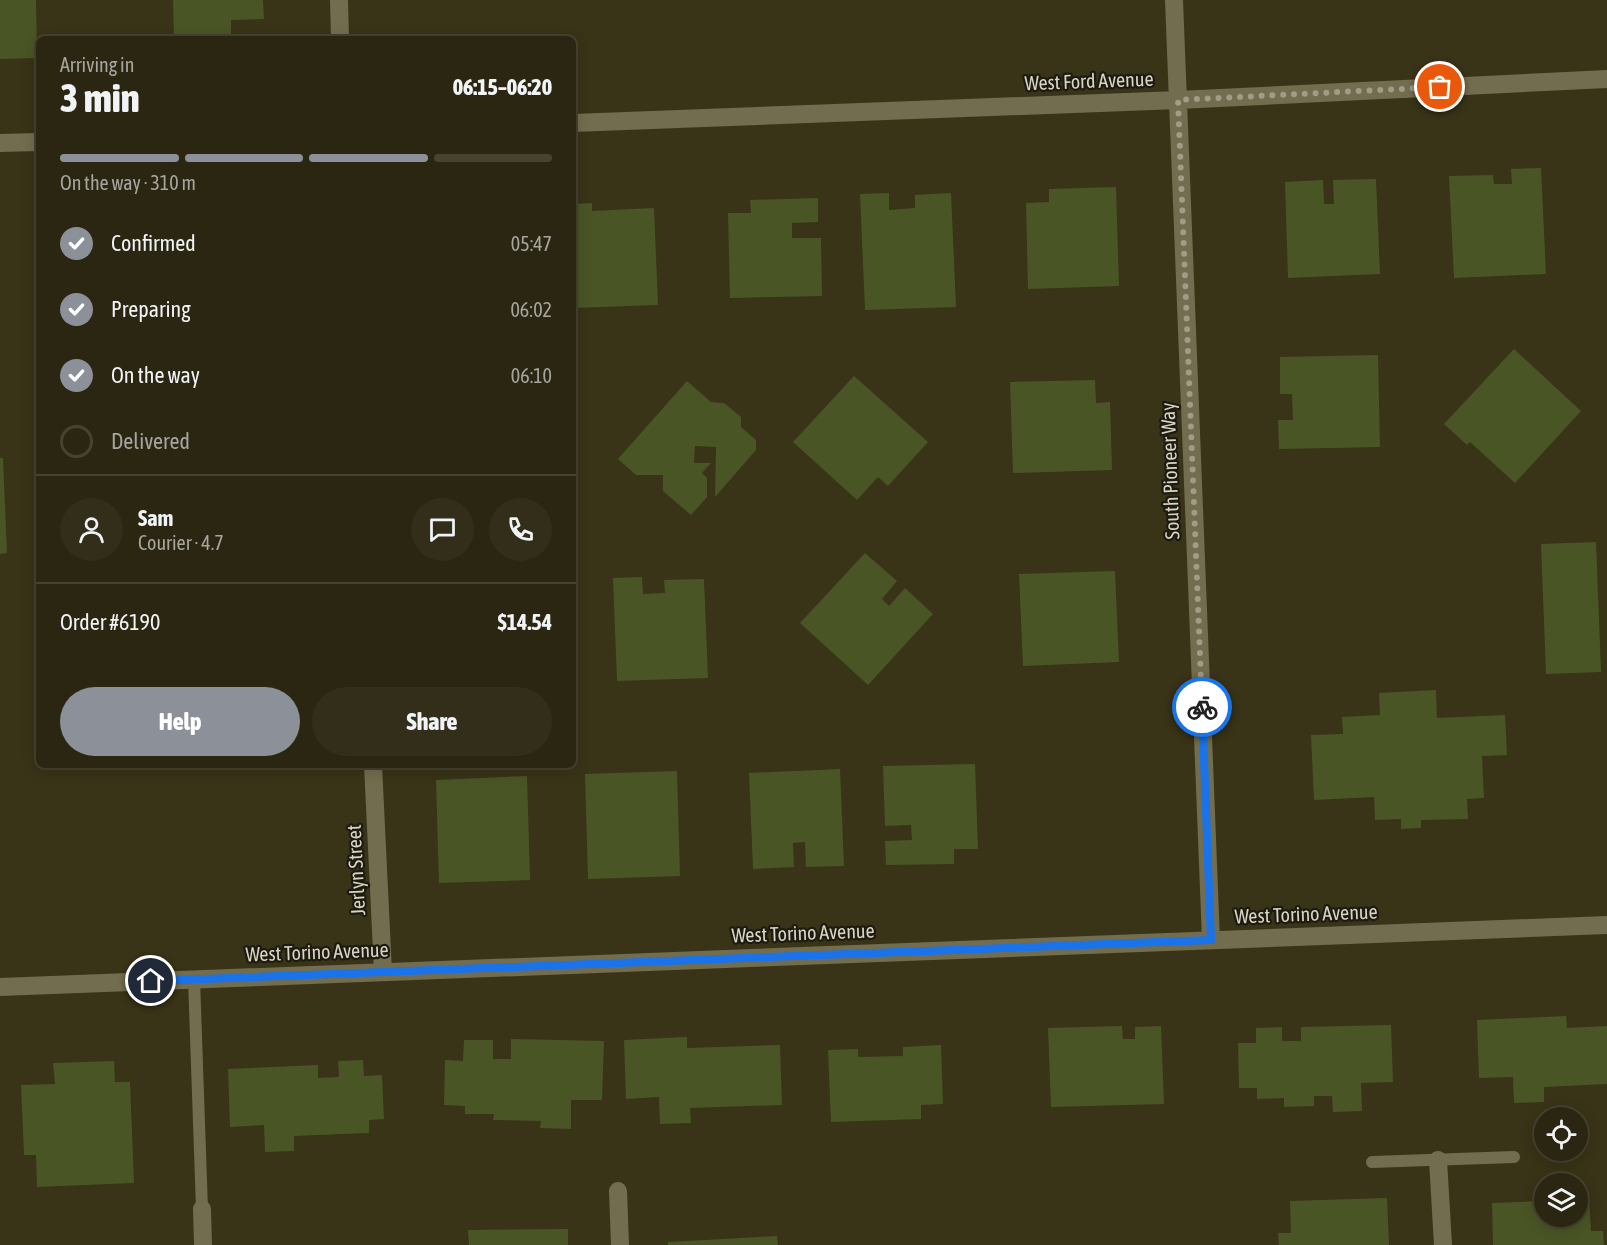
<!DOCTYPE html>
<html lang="en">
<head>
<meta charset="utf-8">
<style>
  :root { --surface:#2b2611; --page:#332e1a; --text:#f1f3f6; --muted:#a6a59f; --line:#474331; --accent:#8c9099 }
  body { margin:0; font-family:"Asap Condensed",sans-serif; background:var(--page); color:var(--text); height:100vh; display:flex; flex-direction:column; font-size:22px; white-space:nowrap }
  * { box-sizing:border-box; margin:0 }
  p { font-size:20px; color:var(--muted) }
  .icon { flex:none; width:33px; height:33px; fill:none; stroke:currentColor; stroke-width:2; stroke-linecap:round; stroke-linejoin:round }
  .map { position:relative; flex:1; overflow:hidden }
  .drawer { position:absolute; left:36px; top:36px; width:540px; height:732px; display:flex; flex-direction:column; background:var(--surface); border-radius:9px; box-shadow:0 3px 15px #0003,0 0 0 2px var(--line) }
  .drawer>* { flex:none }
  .tools { position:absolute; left:1534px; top:1107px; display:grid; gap:12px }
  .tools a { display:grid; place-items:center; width:54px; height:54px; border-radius:50%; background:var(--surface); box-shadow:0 3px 15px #0003,0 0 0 2px var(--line); font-size:30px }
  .pin { position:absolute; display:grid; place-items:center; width:51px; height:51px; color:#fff; margin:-26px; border:3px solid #fff; border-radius:50%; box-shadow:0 2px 6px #0007 }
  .courier { position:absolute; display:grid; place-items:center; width:60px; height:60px; margin:-30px; border:4px solid #1a73e8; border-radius:50%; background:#fff; color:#222; box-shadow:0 2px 8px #0007 }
  .summary em { font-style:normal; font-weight:800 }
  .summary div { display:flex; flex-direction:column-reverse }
  .summary { display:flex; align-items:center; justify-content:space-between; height:102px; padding:0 24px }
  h1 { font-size:39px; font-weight:800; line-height:45px }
  .bar { display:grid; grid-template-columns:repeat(4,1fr); gap:9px 6px; align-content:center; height:72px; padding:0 24px }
  .bar i { height:8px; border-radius:4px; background:var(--line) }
  .bar .current { background:var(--accent) }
  .bar p { grid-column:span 4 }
  .line { display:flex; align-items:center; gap:15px; padding:0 24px; border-top:2px solid var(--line) }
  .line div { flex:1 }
  .round { display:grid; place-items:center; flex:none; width:63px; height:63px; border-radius:32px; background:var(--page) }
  ol { padding:0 24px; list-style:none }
  li { display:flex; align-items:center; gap:18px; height:66px }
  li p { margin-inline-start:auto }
  li .icon { padding:6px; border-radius:50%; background:var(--accent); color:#fff; stroke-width:4 }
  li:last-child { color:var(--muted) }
  li i { width:33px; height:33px; border:3px solid var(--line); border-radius:50% }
  .primary-button { display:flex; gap:12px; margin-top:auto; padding:12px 24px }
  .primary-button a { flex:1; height:69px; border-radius:36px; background:var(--accent); color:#fff; font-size:24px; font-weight:800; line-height:69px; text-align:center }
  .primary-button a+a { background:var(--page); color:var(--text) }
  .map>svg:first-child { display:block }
  .building { fill:#4a5526 }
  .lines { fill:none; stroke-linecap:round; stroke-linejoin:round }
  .service { stroke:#736d4f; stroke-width:12 }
  .minor { stroke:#736d4f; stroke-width:18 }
  .done { stroke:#a09c87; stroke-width:6; stroke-dasharray:0 10.8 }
  .route { stroke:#1a73e8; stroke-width:8 }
  .labels { text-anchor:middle; stroke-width:4.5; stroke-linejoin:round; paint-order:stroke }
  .street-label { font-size:20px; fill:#d7d4c4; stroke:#1d1b0f }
</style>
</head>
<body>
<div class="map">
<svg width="1607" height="1245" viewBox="0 0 1607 1245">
  <rect width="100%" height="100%" fill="#393317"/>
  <path class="building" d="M0,0h36l1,58 -37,1z
    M173,0h90l1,19 -33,1v19h-57z
    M1541,168l5,106 -92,4 -5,-102 44,-1 1,9h18l-1,-15z
    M1376,179l4,95 -92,4 -3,-96 38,-2 1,24h10l-1,-24z
    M1116,187l3,99 -91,3 -2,-86 23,-1v-13z
    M889,193v17l26,-2v-13l36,-2 5,114 -91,3 -5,-116z
    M818,198v24l-26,1v15h29l1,58 -92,2 -2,-85h23l-1,-13z
    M592,203v8l62,-3 4,97 -85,3v-104z
    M1514,349l67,62 -66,72 -45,-41 -3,3 -23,-21z
    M1378,355l2,92 -101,2 -1,-29h15l-1,-26h-12v-37z
    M854,376l74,66 -40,44 -10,-9 -21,23 -64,-58z
    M1095,380l1,23 14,-1 2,68 -99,3 -3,-91z
    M687,381l24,21 13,1 17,14v10l15,13v10l-41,47 1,-50 -21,-1 -1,17h17l-9,10 5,5v19l-16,18 -28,-24v-16h-27l-18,-16z
    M0,458h3l4,95 -7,1z
    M1596,542l5,130 -55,2 -5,-130z
    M865,553l32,28 -15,18 7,7 16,-18 28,26 -65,71 -68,-62z
    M1115,571l4,91 -96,4 -4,-92z
    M642,577l1,17 22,-1 -1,-13 40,-1 4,99 -91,3 -4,-103z
    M1436,690l1,28 68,-3 2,40 -25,1 2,42 -17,1 1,20 -47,1v8l-20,1v-10l-26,1 -1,-23 -60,3 -3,-65 32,-1 -1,-17 38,-2 -1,-22z
    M975,764l3,85h-24v15l-68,1 -1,-24 27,-1 -1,-15 -26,1 -2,-60z
    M840,769l4,97 -38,1 -1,-25 -12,1 1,24 -41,2 -4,-96z
    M677,771l3,105 -92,3 -3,-105z
    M527,776l3,104 -91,3 -3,-103z
    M1566,1016l1,12 40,-2v58l-63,3v15l-30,1 -1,-26 -34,1 -2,-58z
    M1391,1025l2,57 -32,1 1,28 -29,1 -1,-16h-18v10l-30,1v-9l-27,1v-11h-18l-1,-45h18v-15l26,-1v14h19v-14z
    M1122,1026l1,13h12v-12l26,-1 3,78 -113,3 -3,-79z
    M687,1037v11l93,-3 2,60 -92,3 1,15 -31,1 -1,-27 -33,2 -2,-59z
    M511,1039l93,2 -2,59h-31v29l-31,-1 1,-7 -48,-1 1,-6h-29v-8l-21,-1 1,-45 18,1 1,-21h29v19h18z
    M941,1045l2,59 -22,1v14l-90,3 -3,-72 30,-1v8l45,-1v-9z
    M363,1060l1,16 18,-1 2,44 -15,1v13l-75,3v15l-29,1 -1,-27 -34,2 -2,-58 90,-4v13l21,-1 -1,-16z
    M114,1061l1,21h15l4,101 -97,4 -1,-32h-12l-3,-70 34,-1 -2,-21z
    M1387,1198l2,47h-110l-1,-12h13l-1,-32z
    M1578,1199h11l2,32h12l1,14h-111l-1,-42 53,-2v15h33z
    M568,1229v16h-99l-1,-15z
    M777,1236l1,9h-110v-3z"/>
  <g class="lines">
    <path class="service" d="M194,979l8,230
      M1372,1162l142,-5"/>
    <path class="minor" d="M339,0l1,39
      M1174,0l37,940
      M573,123l605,-23 429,-21
      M0,143l39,-1
      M373,765l10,207
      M0,987l1607,-62
      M1438,1160l5,85
      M618,1191l2,54
      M202,1209l1,36"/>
  </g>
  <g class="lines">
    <path class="done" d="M1202,707l-24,-607 262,-13"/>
    <path class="route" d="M151,981l1060,-41 -9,-233"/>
  </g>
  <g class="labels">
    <g class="street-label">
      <text transform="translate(1089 81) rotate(-2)" y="7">West Ford Avenue</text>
      <text transform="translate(1170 471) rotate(-92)" y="7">South Pioneer Way</text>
      <text transform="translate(356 870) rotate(-93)" y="7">Jerlyn Street</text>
      <text transform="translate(1306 914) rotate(-2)" y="7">West Torino Avenue</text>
      <text transform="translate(803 933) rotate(-2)" y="7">West Torino Avenue</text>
      <text transform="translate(317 952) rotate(-2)" y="7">West Torino Avenue</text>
    </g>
  </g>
</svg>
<div class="tools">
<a><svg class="icon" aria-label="locate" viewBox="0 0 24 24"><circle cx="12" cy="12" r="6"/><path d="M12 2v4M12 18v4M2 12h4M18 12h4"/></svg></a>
<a><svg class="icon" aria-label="layers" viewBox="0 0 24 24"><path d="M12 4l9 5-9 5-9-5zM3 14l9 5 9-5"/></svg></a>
</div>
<div class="pin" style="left:1440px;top:87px;background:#ea580c"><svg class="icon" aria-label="bag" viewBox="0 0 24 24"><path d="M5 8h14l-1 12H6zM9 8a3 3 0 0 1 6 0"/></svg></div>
<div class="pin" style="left:151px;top:981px;background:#1f2937"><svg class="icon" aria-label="home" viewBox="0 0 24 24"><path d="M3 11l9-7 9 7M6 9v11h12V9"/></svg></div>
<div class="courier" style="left:1202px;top:707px"><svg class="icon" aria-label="bike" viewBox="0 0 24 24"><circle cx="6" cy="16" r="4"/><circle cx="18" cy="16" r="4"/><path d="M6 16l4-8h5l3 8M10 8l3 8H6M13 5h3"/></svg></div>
<section class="drawer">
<div class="summary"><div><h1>3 min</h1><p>Arriving in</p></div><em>06:15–06:20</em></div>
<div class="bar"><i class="current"></i><i class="current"></i><i class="current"></i><i></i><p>On the way · 310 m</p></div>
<ol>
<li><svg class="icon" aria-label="check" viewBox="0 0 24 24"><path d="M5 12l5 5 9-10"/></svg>Confirmed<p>05:47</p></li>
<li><svg class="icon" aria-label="check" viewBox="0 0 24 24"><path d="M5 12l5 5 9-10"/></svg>Preparing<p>06:02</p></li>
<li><svg class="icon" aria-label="check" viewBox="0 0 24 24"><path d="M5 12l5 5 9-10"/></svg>On the way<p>06:10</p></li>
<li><i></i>Delivered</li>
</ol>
<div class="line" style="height:108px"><a class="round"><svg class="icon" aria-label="person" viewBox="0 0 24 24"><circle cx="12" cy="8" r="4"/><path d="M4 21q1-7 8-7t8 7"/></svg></a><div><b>Sam</b><p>Courier · 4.7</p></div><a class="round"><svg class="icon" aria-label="chat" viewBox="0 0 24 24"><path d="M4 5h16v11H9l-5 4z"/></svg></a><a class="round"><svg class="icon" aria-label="phone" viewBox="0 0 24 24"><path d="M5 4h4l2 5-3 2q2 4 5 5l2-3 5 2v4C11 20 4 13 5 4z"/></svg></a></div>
<div class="line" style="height:78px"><div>Order #6190</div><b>$14.54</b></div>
<div class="primary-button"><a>Help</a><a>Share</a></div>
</section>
</div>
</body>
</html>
